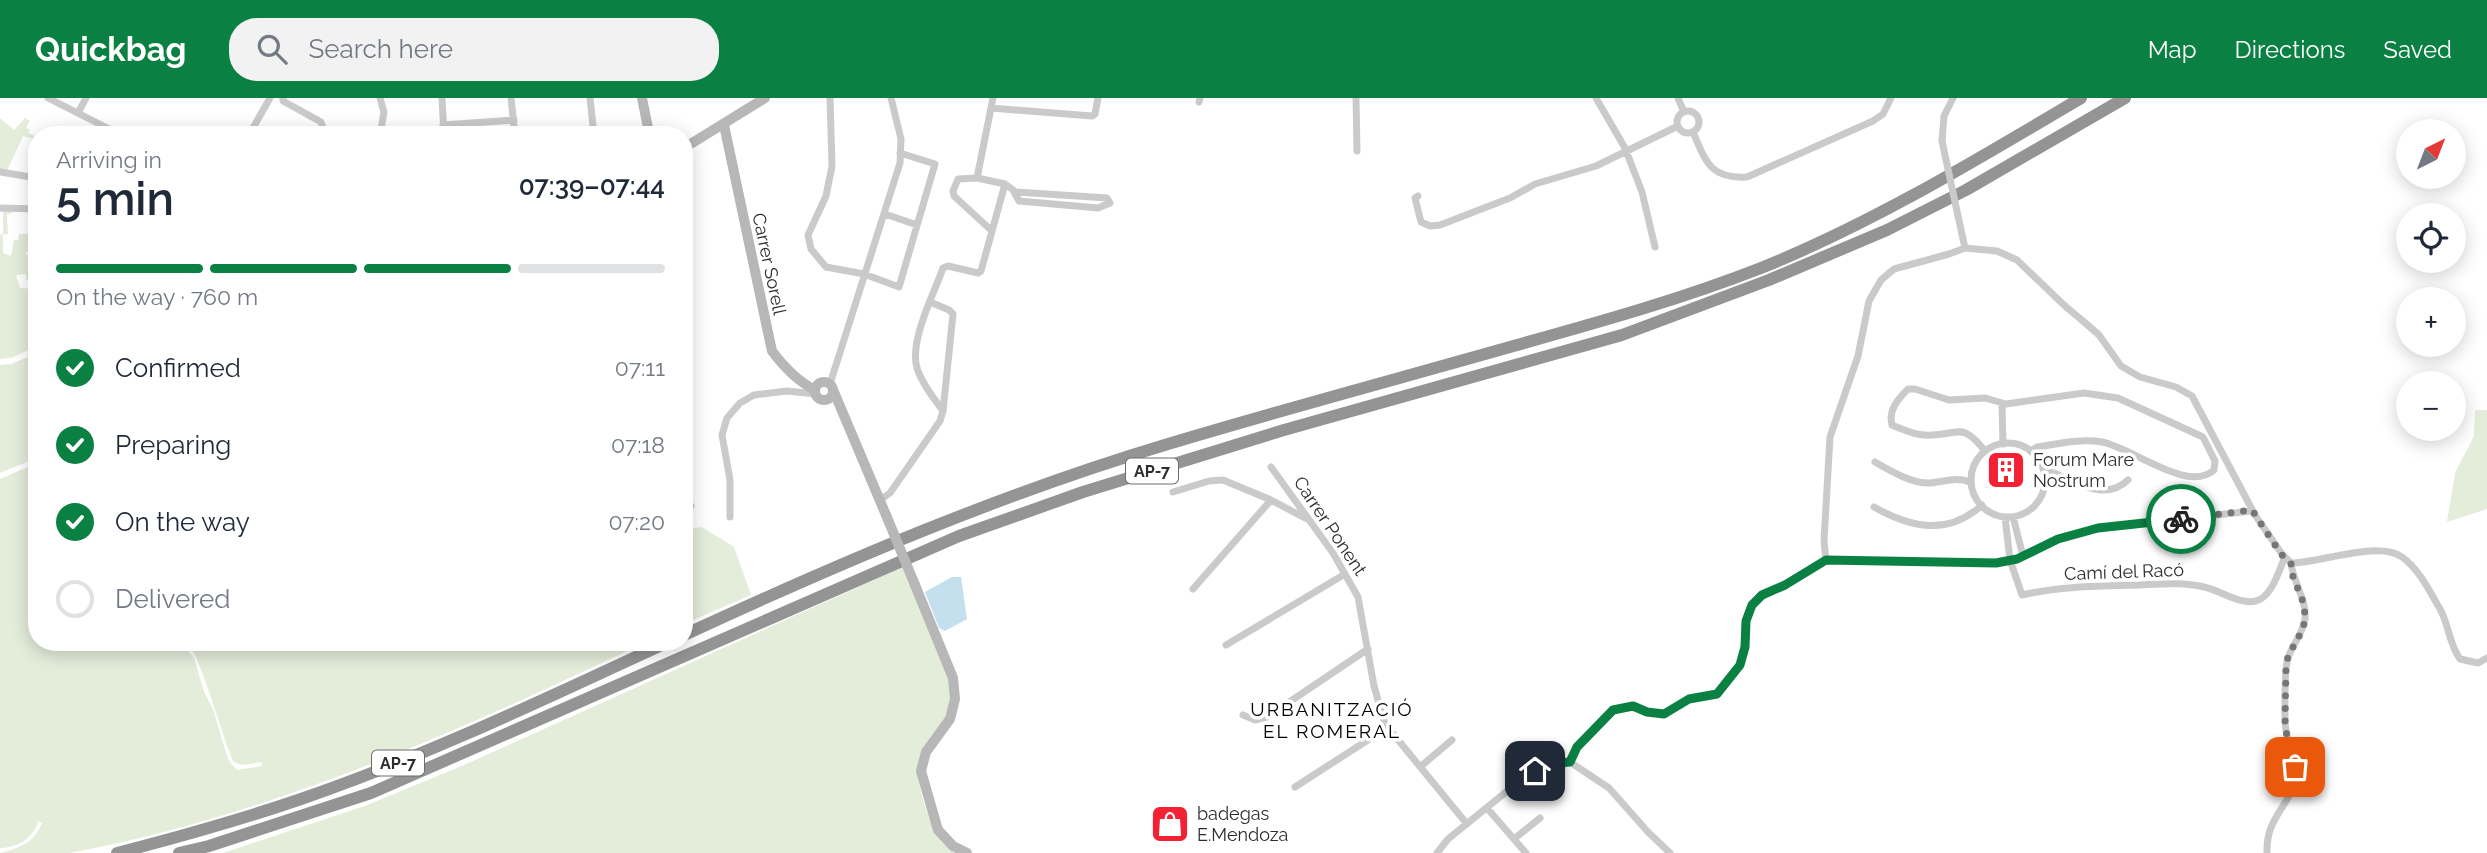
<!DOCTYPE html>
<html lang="en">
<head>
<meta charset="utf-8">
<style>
  :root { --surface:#fff; --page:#f2f2f3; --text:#1f2937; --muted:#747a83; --line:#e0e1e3; --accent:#0b8043 }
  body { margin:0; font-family:Raleway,sans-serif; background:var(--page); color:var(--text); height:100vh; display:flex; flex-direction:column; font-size:26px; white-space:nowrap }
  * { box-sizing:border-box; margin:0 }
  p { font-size:23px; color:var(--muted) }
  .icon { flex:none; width:38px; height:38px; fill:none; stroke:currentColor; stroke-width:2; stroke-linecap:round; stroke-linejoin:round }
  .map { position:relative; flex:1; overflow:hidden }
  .panel { position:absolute; left:28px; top:28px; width:665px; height:525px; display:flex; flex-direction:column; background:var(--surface); border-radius:28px; box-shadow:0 4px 18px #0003 }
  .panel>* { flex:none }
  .needle { width:46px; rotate:42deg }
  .controls { position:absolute; left:2396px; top:21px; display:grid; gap:14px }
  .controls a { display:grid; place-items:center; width:70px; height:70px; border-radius:50%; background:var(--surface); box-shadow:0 4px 18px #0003; font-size:35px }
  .pin { position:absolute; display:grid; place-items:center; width:60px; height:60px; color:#fff; margin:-30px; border-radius:14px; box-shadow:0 4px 10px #0006 }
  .courier { position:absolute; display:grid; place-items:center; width:70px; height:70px; margin:-35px; border:5px solid #0b8043; border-radius:50%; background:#fff; color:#222; box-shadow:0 2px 9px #0007 }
  .headline em { font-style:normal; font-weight:600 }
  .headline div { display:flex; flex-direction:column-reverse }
  .headline { display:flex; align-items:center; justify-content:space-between; height:119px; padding:0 28px }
  h1 { font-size:46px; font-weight:600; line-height:52px }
  .bar { display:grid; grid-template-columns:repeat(4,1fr); gap:10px 7px; align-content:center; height:84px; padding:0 28px }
  .bar i { height:9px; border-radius:5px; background:var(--line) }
  .bar .active { background:var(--accent) }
  .bar p { grid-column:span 4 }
  ol { padding:0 28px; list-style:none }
  li { display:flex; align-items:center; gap:21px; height:77px }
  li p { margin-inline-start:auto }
  li .icon { padding:7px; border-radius:50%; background:var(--accent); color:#fff; stroke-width:4 }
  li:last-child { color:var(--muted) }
  li i { width:38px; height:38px; border:4px solid var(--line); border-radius:50% }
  header { display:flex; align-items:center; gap:42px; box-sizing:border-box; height:98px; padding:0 35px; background:var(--accent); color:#fff }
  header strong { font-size:33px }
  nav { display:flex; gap:38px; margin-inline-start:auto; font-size:24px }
  .search { width:490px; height:63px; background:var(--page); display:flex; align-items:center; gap:18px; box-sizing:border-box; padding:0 24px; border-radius:28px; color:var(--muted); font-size:26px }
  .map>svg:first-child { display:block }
  .green { fill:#e4ecda }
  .water { fill:#c4dfee }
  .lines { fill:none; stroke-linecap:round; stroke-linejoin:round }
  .street { stroke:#cacaca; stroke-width:7 }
  .secondary { stroke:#b7b7b7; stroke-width:10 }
  .highway { stroke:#949494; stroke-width:12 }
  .street-bridge { stroke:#cacaca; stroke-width:7 }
  .secondary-bridge { stroke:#b7b7b7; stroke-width:10 }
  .done { stroke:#767676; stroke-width:7; stroke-dasharray:0 12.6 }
  .route { stroke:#0b8043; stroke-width:9 }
  .labels { text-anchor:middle; stroke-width:7; stroke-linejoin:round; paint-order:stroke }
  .shield { fill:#fff; stroke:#6c6c6c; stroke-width:2 }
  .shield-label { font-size:16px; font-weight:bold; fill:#2d2d2d }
  .street-label { font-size:18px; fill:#2d2d2d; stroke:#fff }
  .poi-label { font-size:18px; fill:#2d2d2d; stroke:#fff; text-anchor:start }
  .neighbourhood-label { font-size:19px; letter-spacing:2px; fill:#000; stroke:#fff }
</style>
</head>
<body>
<header>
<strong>Quickbag</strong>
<div class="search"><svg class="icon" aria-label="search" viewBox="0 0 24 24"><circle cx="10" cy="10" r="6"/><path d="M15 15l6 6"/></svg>Search here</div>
<nav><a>Map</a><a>Directions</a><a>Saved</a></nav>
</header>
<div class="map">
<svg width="2487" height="755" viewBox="0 0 2487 755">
  <rect width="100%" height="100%" fill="#fff"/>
  <path class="green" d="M0,20l14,12 11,-12 5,3 -4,7 4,2 -2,3 9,4v3l-14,-4 -16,35 -7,-2z
    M3,113h9v2l-5,2 1,19 -5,1v18l8,3 3,-16h4l1,-6h9l1,18h-3v3h9l2,25h-11v-6l-10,1 4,13 17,1 -2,58 -24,11 -11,1v-124l3,-1z
    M31,258h6v102l-37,15v-108l11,-1z
    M2475,312h12v99l-40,13 8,-49 19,-37z
    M37,365v179h148l1,6 8,10 10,34 9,17 14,47 4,8 7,6 24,-4 -1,-4c-9,1 -20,6 -28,-1 -16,-40 -25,-81 -44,-119h457c-182,87 -378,175 -577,211 -22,0 -47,0 -69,0 17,-4 35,-10 42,-30l-4,-2c-4,17 -21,27 -38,27v-369z
    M702,429l32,20 17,48 -67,29v-94z
    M903,469c11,25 21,50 32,75 6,16 16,33 17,51 0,28 -24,42 -33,67 -6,17 11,68 23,81 4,5 12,8 18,12h-737l142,-47 99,-41z"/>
  <path class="water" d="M952,479h9l6,42 -22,12 -6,-3 -14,-36z"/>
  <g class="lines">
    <path class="street" d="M48,0l73,37
      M283,0v3l38,21 3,9 -2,4
      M442,0l2,37
      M511,0l4,37
      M590,0l4,37
      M830,0l2,68 -6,30 -18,39 3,14 15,18 38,7 35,13 36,-123 -35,-11
      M993,0l-16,80 28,6 11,8 91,6 3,5 -12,5 -79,-7 -6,-11
      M1356,0l1,53
      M1596,0l29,50 17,44 13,55
      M1678,0l6,14
      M1199,4l1,-4
      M991,10l101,8 3,-2 3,-16
      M1677 24a11 11 0 1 1 22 0a11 11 0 1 1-22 0Z
      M78,15l8,-15
      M443,27l71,-5
      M1693,34c13,30 17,47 54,45l126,-56 10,-7 8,-16
      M249,37l21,-37
      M380,37l4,-23 -4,-14
      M1942,43l2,-25 9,-18
      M0,74l37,6
      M977,80l-19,1 -5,12 1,5 38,35
      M1418,98l-3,2 6,24 9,4 10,-1 70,-27 25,-14 61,-18 82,-40
      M0,110l37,1
      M885,116l32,11
      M1958,118l7,32
      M830,286l70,-221 1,-24 -10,-41
      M2002,306l1,40
      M943,313c-9,-13 -21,-27 -26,-43 -8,-27 17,-74 26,-100l5,-2 30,7 3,-2 24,-87
      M1971 382a37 37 0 1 1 74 0a37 37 0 1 1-74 0Z
      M1985,353c-25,-32 -27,-14 -60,-16 -11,0 -23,-6 -33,-10 -4,-15 6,-26 16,-36h7l34,11 36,-2 21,6 78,-11 34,5 85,39 12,24 -1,9c-26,24 -83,-23 -112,-28 -21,-4 -45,2 -65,5l-7,4
      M1875,364c16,9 34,20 52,21 15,0 30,-8 44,0
      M1271,369l62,86 25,44 16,89 11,38 82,100
      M2044,374l5,-1c26,10 55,32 79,9
      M1173,394l36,-11 14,-1 48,20
      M684,399l7,9
      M880,402l10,-7 50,-72 3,-10 10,-97 -4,-4 -19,-8
      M1874,409c37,21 74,29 108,-2
      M730,419v-37l-8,-45 5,-17 13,-15 14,-8 33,-4 29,3
      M2005,419l5,43 12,35c38,-9 79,-9 118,-10 21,-1 43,-3 64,2 16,3 35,18 52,14 16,-4 23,-31 29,-44
      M2013,419l10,39
      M1826,462l-2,-19 6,-104 28,-81 11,-55 12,-21 13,-11 55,-15 16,-6 32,3 20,9 48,46 18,15 16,14 22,31 19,11 36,10 16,9 63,119 27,39 9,9c29,0 88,-23 111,-6 17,12 28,35 38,52 9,16 9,35 20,50l18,4 9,-5
      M1826,462l170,3 21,-4 41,-20 40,-11 154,-17
      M1193,491l78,-89 34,18
      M1226,547l119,-71
      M1243,617l12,5 12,-3 101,-68
      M1570,664l7,-15 36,-37 20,-4 14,6 17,2 25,-15 28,-5 23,-29 5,-18 1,-26 6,-16 10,-10 23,-10 41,-25
      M1420,669l32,-27
      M1295,689l93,-60
      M1487,710l39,45
      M1514,741l26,-21
      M1437,755l11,-14 74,-60 25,-15 23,-2 39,26 39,44 22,21
      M2267,755c-1,-37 22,-44 27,-73 3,-21 -8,-38 -9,-58 0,-13 -1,-53 3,-64 4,-13 15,-24 17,-39 2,-19 -12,-37 -14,-56"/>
    <path class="secondary" d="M642,0l6,30 -2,7
      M724,27l48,226c12,16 25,30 43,39
      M684,50l81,-50
      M815 293a9 9 0 1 1 18 0a9 9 0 1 1-18 0Z
      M834,294l52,123
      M915,487l38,93 2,21 -5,20 -24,33 -5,19 17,59 15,16 14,7"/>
    <path class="highway" d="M684,537c158,-73 317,-141 484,-191 116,-35 233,-66 349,-99 82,-23 165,-46 244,-77 112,-45 217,-109 320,-170
      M117,755c62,-16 123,-33 184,-54 125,-43 246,-101 367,-157
      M179,755l30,-7 162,-53 588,-257 124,-44 201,-62 338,-95 147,-55 118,-50 79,-40 159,-92"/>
    <path class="street-bridge" d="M1942,43l16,75"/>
    <path class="secondary-bridge" d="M886,417l29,70"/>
  </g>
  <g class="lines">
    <path class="done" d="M2181,421l71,-9 29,44 10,9 1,11 12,30 1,13 -2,12 -15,27 -2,12 -1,52 2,18 8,29"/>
    <path class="route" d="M1535,673l12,-7 23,-2 7,-15 36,-37 20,-4 14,6 17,2 25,-15 28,-5 23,-29 5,-18 1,-26 6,-16 10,-10 23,-10 41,-25 170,3 21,-4 41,-20 40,-11 83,-9"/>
  </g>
  <defs>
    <g id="building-square" transform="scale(2.0125)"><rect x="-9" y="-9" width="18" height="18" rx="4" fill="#f42034" stroke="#fff"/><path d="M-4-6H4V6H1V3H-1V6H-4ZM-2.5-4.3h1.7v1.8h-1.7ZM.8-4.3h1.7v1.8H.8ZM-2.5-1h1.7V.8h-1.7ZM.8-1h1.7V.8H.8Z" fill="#fff"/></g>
    <g id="shop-square" transform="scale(2.0125)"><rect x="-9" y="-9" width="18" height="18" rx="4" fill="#f42034" stroke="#fff"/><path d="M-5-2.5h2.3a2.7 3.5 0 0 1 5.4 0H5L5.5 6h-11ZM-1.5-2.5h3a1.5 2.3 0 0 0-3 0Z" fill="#fff"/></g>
  </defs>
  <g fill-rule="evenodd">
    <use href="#building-square" x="2006" y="372"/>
    <use href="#shop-square" x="1170" y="726"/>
  </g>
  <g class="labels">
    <g class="shield">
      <rect x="1126" y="360.5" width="52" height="25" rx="5"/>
      <rect x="372" y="652.5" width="52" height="25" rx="5"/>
    </g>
    <g class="shield-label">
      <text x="1152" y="379">AP-7</text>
      <text x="398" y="671">AP-7</text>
    </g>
    <g class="street-label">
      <text transform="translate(769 166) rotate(78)" y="6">Carrer Sorell</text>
      <text transform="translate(1330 428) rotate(56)" y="6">Carrer Ponent</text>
      <text transform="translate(2124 474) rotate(-2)" y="6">Camí del Racó</text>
    </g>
    <g class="poi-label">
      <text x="2033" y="368">Forum Mare<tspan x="2033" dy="21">Nostrum</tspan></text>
      <text x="1197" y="722">badegas<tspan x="1197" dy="21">E.Mendoza</tspan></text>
    </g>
    <g class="neighbourhood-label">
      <text x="1332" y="618">URBANITZACIÓ<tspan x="1332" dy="22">EL ROMERAL</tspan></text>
    </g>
  </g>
</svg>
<div class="controls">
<a><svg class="needle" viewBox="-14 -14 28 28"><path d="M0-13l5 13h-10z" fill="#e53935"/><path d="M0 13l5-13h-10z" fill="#747a83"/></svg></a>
<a><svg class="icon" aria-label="locate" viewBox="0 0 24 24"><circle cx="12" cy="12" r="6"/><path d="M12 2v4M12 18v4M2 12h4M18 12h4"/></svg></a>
<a>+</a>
<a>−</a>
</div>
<div class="pin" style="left:2295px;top:669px;background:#ea580c"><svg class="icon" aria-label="bag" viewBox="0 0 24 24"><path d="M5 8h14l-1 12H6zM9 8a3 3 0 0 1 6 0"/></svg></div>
<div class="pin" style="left:1535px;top:673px;background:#1f2937"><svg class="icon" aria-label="home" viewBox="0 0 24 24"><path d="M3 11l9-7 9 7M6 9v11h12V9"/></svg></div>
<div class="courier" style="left:2181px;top:421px"><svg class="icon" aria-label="bike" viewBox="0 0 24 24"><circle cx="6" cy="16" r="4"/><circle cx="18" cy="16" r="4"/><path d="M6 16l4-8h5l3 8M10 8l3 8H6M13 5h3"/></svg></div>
<section class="panel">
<div class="headline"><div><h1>5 min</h1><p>Arriving in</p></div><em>07:39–07:44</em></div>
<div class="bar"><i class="active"></i><i class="active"></i><i class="active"></i><i></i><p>On the way · 760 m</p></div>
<ol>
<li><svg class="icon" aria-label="check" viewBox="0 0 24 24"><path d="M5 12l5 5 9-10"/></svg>Confirmed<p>07:11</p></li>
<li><svg class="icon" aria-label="check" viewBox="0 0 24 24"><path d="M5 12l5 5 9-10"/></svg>Preparing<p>07:18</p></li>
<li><svg class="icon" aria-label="check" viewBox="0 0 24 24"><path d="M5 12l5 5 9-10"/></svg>On the way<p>07:20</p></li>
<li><i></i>Delivered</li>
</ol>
</section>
</div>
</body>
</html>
